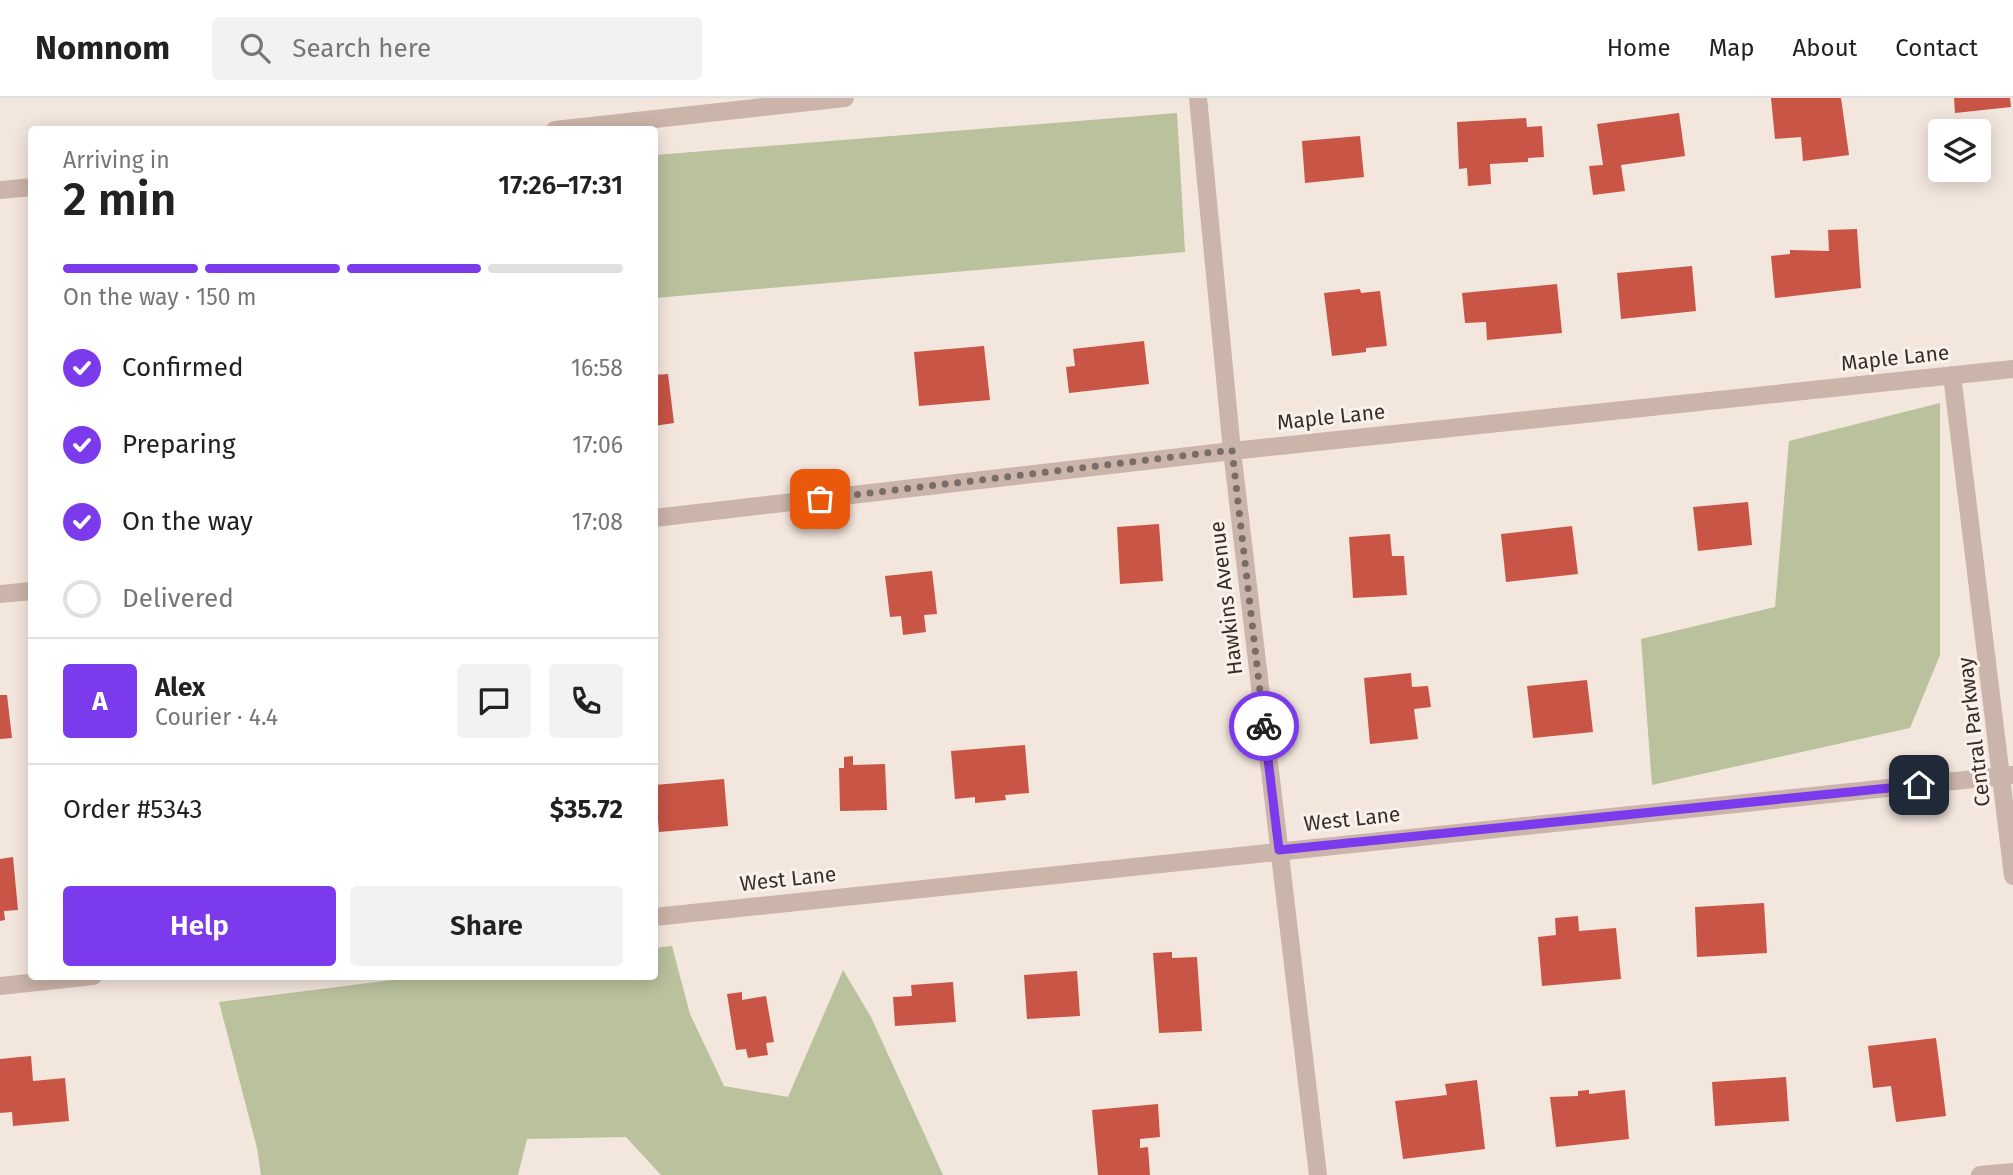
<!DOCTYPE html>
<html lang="en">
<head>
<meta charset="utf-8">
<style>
  :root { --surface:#fff; --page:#f2f2f2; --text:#222; --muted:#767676; --line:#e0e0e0; --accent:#7c3aed }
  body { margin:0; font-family:"Fira Sans",sans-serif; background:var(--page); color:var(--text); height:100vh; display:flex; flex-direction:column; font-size:26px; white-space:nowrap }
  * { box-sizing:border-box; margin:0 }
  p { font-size:23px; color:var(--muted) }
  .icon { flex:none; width:38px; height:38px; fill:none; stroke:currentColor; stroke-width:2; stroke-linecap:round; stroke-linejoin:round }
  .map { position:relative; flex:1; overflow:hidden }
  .panel { position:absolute; left:28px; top:28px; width:630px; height:854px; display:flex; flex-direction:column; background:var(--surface); border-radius:7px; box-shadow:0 4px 18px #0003 }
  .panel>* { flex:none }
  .tools { position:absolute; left:1928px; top:21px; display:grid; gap:14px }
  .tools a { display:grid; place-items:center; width:63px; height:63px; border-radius:7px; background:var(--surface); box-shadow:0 4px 18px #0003; font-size:35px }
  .pin { position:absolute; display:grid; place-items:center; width:60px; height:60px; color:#fff; margin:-30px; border-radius:14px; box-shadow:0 4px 10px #0006 }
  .courier { position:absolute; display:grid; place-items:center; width:70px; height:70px; margin:-35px; border:5px solid #7c3aed; border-radius:50%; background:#fff; color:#222; box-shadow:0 2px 9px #0007 }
  .head em { font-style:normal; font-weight:600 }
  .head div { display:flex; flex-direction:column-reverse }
  .head { display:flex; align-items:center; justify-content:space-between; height:119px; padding:0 35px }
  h1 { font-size:46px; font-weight:600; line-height:52px }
  .bar { display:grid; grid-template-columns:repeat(4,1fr); gap:10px 7px; align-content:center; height:84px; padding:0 35px }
  .bar i { height:9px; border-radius:5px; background:var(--line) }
  .bar .on { background:var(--accent) }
  .bar p { grid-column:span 4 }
  .line { display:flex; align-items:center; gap:18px; padding:0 35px; border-top:2px solid var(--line) }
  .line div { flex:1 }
  .round { display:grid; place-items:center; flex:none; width:74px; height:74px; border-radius:7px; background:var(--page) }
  ol { padding:0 35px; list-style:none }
  li { display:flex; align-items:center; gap:21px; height:77px }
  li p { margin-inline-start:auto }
  li .icon { padding:7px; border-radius:50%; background:var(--accent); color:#fff; stroke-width:4 }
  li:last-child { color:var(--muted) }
  li i { width:38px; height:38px; border:4px solid var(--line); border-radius:50% }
  .primary-button { display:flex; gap:14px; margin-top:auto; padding:14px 35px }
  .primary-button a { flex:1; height:80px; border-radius:7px; background:var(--accent); color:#fff; font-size:28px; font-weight:600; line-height:80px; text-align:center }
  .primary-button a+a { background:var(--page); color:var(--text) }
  header { display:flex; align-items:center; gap:42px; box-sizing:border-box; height:98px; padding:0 35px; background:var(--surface); border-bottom:2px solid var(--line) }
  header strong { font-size:33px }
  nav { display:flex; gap:38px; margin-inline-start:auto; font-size:24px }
  .search { width:490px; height:63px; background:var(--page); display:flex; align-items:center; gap:18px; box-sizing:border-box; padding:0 24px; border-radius:7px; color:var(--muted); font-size:26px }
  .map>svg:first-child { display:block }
  .green { fill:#bac29d }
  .building { fill:#c85546 }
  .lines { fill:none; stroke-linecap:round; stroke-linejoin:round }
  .street { stroke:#cbb4a9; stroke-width:18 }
  .done { stroke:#796d68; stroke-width:7; stroke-dasharray:0 12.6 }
  .route { stroke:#7c3aed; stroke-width:9 }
  .labels { text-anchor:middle; stroke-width:6; stroke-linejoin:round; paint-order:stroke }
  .street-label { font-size:21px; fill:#382c29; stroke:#faf1ea }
</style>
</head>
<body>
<header>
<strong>Nomnom</strong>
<div class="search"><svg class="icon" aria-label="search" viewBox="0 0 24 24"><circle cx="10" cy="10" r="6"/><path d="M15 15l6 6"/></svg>Search here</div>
<nav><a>Home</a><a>Map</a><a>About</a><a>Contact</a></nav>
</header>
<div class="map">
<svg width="2013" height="1077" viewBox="0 0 2013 1077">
  <rect width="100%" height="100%" fill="#f3e6dd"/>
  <path class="green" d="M1177,15l8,139 -530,46v-143z
    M1940,305v252l-30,73 -258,57 -11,-146 134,-32 14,-166z
    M672,848l18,68 34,72 64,11 55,-127 28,47 72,158h-282l-35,-38 -99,2 -9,36h-257l-4,-27 -38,-146 205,-26h230l1,-28z"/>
  <path class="building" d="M1771,0h70l8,57 -46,6 -2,-24 -26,2z
    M1954,0h56l1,9 -56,6z
    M1679,15l6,43 -64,9 4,26 -32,4 -4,-29 14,-1 -6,-41z
    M1526,20l1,9 15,-1 2,31 -16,1v4l-38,2 1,20 -23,2 -1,-18 -8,1 -2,-47z
    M1360,38l4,41 -59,6 -3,-42z
    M1857,131l4,59 -86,10 -4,-42 19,-2v-4l39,1 -1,-21z
    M1692,168l4,45 -75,8 -4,-46z
    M1557,186l5,49 -75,7 -1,-18 -21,1 -3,-30z
    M1360,191l1,4 19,-2 7,55 -21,2v4l-34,4 -8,-63z
    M1144,243l5,43 -80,9 -3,-26 9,-1 -2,-17z
    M984,248l6,54 -71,6 -5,-54z
    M668,276l6,49 -20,3v-51z
    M1748,404l4,43 -54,6 -5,-44z
    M1159,426l4,57 -43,3 -3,-57z
    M1572,428l6,48 -72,8 -5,-48z
    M1390,436l2,22h12l3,39 -54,3 -4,-61z
    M932,473l5,43 -13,1 2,17 -23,3 -2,-19 -11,1 -5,-41z
    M1411,575l1,14 16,-1 3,21 -17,2 4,30 -48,5 -6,-66z
    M1587,582l6,52 -60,6 -6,-52z
    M0,597h7l5,43 -12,1z
    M1025,647l4,48 -24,2 1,5 -31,3v-6l-20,2 -4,-48z
    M853,658v9l32,-1 2,46 -47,1 -1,-43h5v-11z
    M724,681l4,47 -69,6 -4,-47z
    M13,759l5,53 -14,1 1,9 -5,1v-62z
    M1764,805l3,50 -70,4 -2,-50z
    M1578,818l1,15 37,-3 5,51 -79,7 -4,-49 18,-2 -1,-17z
    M1172,854v6l25,-1 5,74 -43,2 -6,-80z
    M1077,873l3,45 -53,3 -3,-44z
    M953,884l3,40 -61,4 -2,-29 19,-1 -1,-11z
    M742,894v8l24,-4 8,46 -8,1 2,12 -20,3 -2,-9 -10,1 -9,-56z
    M1936,940l10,78 -50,6 -5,-36 -18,2 -5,-42z
    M31,958l2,25 32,-3 4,43 -56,5 -1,-14 -12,1v-54z
    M1786,979l3,44 -74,5 -3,-44z
    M1477,982l8,69 -82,10 -8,-58 52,-6 -2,-11z
    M1589,992v4l36,-4 4,49 -73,8 -6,-50 28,-1v-5z
    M1158,1006l2,33 -20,2v9l8,-1 2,28h-52l-6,-65z"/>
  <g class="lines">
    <path class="street" d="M1198,0l34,353 86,724
      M555,32l290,-32
      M0,92l32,-3
      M1952,277l61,501
      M654,420l578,-67 781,-82
      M0,496l32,-3
      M654,819l1359,-142
      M0,888l93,-10
      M1980,1077l33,-3"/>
  </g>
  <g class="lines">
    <path class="done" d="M820,401l412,-49 32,276"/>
    <path class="route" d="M1264,628l15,124 640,-65"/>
  </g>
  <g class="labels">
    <g class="street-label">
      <text transform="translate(1895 260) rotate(-6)" y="7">Maple Lane</text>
      <text transform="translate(1331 319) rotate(-6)" y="7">Maple Lane</text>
      <text transform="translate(1226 500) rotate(-97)" y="7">Hawkins Avenue</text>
      <text transform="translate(1974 634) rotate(-97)" y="7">Central Parkway</text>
      <text transform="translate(1352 721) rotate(-6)" y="7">West Lane</text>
      <text transform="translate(788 781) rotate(-6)" y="7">West Lane</text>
    </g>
  </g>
</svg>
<div class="tools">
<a><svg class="icon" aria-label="layers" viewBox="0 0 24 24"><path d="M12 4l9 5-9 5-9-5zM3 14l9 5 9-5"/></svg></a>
</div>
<div class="pin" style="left:820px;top:401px;background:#ea580c"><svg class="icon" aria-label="bag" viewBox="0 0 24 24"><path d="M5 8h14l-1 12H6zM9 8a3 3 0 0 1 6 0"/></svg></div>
<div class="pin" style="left:1919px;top:687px;background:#1f2937"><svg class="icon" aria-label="home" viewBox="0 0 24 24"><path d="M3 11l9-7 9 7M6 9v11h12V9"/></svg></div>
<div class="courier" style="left:1264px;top:628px"><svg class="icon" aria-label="bike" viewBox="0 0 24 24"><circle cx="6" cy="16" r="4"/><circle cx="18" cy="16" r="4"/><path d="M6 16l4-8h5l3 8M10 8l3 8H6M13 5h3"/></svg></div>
<section class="panel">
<div class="head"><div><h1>2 min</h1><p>Arriving in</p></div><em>17:26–17:31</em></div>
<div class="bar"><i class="on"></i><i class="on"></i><i class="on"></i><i></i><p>On the way · 150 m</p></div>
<ol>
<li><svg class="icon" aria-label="check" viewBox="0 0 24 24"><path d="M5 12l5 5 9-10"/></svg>Confirmed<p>16:58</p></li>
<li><svg class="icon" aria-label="check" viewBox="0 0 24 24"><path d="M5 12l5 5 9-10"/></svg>Preparing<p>17:06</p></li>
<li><svg class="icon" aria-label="check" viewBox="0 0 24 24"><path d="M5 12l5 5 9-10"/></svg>On the way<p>17:08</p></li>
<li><i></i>Delivered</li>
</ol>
<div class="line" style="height:126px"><b class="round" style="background:var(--accent);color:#fff">A</b><div><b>Alex</b><p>Courier · 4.4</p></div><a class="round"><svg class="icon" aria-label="chat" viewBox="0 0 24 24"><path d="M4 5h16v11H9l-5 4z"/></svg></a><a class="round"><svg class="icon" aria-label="phone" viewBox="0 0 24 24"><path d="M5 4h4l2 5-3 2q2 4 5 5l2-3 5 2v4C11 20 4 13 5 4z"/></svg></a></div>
<div class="line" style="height:91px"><div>Order #5343</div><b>$35.72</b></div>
<div class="primary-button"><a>Help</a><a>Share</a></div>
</section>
</div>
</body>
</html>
